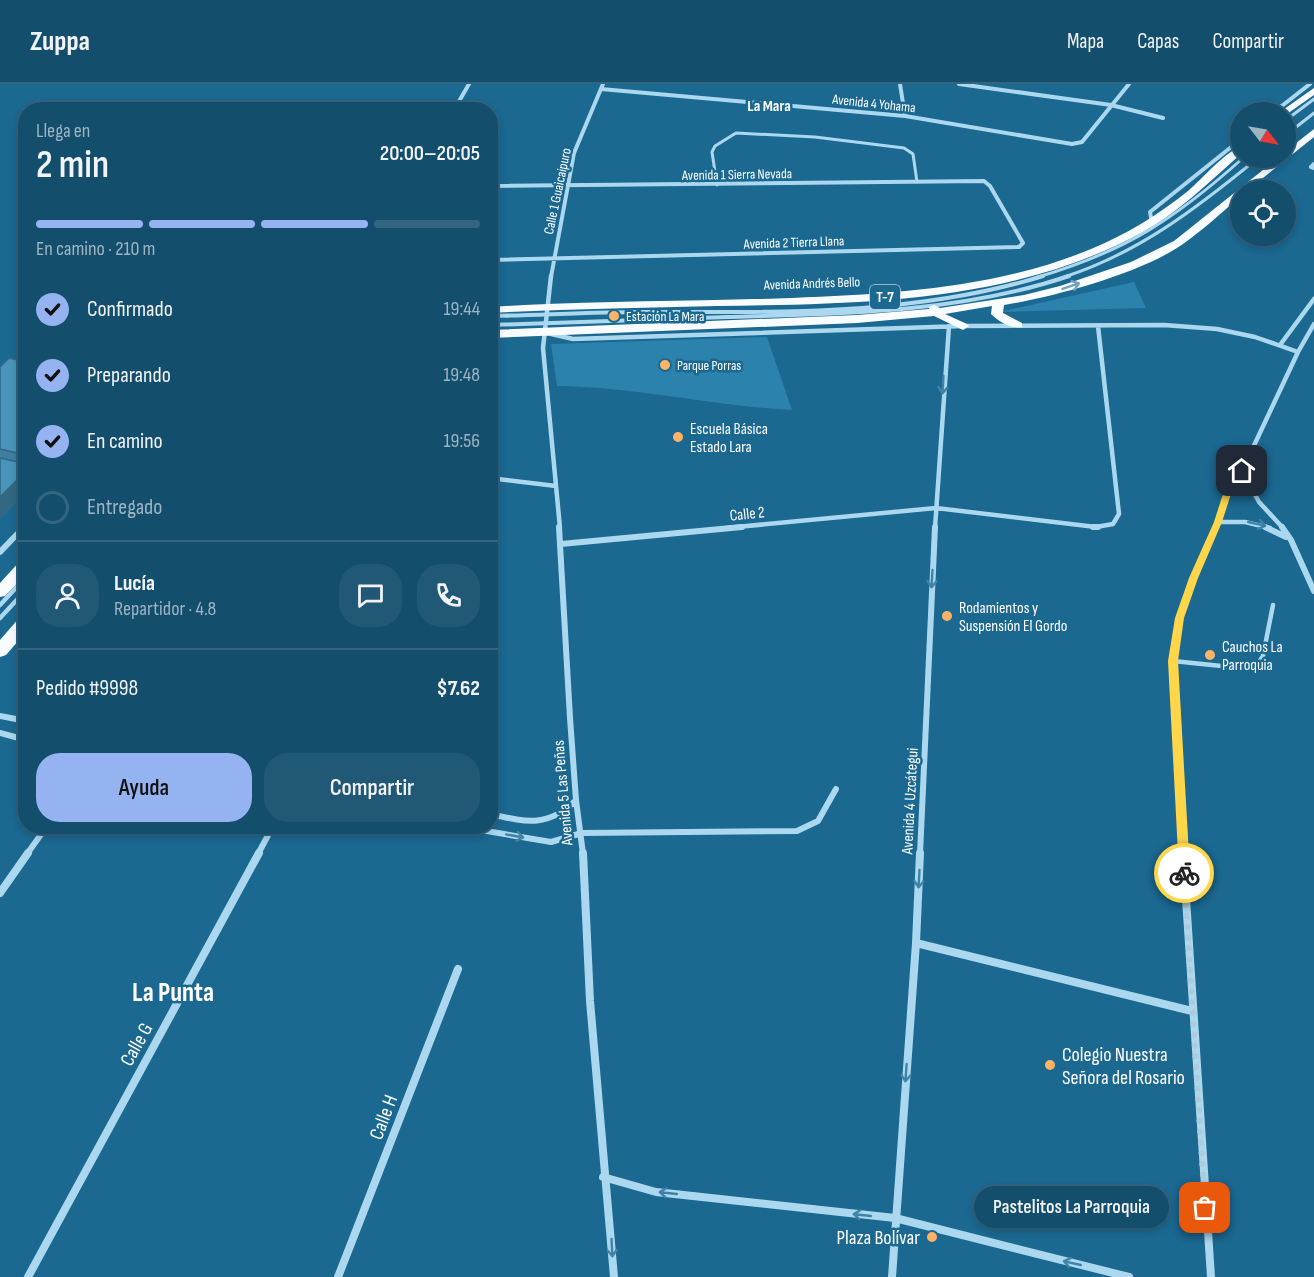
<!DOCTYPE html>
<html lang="es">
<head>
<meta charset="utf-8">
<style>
  :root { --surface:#144e6d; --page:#215875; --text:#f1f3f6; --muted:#9db4c2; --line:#336580; --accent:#95b2f1 }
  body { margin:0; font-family:"Sofia Sans Condensed",sans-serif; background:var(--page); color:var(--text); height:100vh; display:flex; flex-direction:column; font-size:22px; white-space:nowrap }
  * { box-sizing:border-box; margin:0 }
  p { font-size:20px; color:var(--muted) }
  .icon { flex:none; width:33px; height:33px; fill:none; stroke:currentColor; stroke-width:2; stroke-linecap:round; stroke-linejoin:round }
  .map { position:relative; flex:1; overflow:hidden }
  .panel { position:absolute; left:18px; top:18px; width:480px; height:732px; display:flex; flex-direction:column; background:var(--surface); border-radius:24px; box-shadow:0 3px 9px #0003,0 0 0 2px var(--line) }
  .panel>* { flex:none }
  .needle { width:39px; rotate:121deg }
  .tools { position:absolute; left:1230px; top:18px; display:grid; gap:12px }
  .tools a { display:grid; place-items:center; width:66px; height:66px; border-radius:50%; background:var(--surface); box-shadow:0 3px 9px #0003,0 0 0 2px var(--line); font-size:30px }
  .pin { position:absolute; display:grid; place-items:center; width:51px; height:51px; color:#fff; margin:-26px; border-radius:12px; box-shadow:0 3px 9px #0006 }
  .courier { position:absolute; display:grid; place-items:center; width:60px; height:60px; margin:-30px; border:4px solid #ffd54a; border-radius:50%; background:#fff; color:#222; box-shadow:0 2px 8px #0007 }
  .bubble { position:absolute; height:42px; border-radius:21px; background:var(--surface); box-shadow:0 3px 9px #0003,0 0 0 2px var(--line); font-size:20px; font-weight:600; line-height:42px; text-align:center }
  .head em { font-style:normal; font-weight:600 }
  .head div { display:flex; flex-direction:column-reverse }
  .head { display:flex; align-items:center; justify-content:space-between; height:102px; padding:0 18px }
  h1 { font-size:39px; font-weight:600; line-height:45px }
  .bar { display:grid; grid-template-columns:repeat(4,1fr); gap:9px 6px; align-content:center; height:72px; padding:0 18px }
  .bar i { height:8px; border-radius:4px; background:var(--line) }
  .bar .on { background:var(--accent) }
  .bar p { grid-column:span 4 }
  .line { display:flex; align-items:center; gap:15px; padding:0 18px; border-top:2px solid var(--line) }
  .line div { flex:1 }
  .round { display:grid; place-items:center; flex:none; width:63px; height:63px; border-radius:24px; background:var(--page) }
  ol { padding:0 18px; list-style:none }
  li { display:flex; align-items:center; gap:18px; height:66px }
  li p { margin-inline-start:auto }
  li .icon { padding:6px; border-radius:50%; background:var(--accent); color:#111; stroke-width:4 }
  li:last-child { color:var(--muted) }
  li i { width:33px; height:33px; border:3px solid var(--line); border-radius:50% }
  .action { display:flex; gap:12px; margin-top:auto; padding:12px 18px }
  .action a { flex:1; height:69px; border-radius:24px; background:var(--accent); color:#111; font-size:24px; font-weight:600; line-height:69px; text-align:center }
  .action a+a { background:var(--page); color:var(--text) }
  header { display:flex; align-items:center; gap:36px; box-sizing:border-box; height:84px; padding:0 30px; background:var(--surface); border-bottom:2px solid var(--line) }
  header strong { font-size:28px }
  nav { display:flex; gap:33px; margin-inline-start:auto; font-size:21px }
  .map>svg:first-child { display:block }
  .green { fill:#2b82ad }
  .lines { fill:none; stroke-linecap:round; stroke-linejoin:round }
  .service-far2 { stroke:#abd8ef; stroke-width:3 }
  .service-far1 { stroke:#abd8ef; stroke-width:4 }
  .service { stroke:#abd8ef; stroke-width:4.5 }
  .minor-far3 { stroke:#abd8ef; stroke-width:4 }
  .minor-far2 { stroke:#abd8ef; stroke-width:4.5 }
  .minor-far1 { stroke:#abd8ef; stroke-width:6 }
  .minor { stroke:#abd8ef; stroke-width:8 }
  .trunk { fill:#f8fcff; fill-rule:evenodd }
  .wall { fill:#3e7fa0 }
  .shaded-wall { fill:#326882 }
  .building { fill:#4894ba; stroke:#326882; stroke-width:1.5 }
  .oneway { stroke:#73a3bd }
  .oneway2 { stroke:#3f84a8 }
  .route { fill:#ffd54a }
  .done { stroke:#afcad8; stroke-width:6; stroke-dasharray:0 10.8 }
  .poi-dot { fill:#ffb368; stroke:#1b6891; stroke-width:2 }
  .labels { text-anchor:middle; stroke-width:5; stroke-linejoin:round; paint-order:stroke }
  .far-street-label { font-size:14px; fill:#fff; stroke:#1b6891 }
  .far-poi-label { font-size:14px; fill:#fff; stroke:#1b6891; text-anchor:start }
  .shield { fill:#1b6891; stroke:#bbd2de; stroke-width:1.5 }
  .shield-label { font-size:15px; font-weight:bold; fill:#fff }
  .far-quarter-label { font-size:16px; font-weight:bold; fill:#fff; stroke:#1b6891 }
  .poi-label { font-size:16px; fill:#fff; stroke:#1b6891; text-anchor:start }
  .street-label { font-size:16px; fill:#fff; stroke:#1b6891 }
  .near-street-label { font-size:20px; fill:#fff; stroke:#1b6891 }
  .near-poi-label { font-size:20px; fill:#fff; stroke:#1b6891; text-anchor:start }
  .near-district-label { font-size:27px; font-weight:bold; fill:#fff; stroke:#1b6891 }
</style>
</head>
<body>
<header>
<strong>Zuppa</strong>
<nav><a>Mapa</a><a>Capas</a><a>Compartir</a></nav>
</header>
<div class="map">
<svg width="1314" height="1193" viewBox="0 0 1314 1193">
  <rect width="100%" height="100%" fill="#1b6891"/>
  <path class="green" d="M1134,198l12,26 -147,4z
    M767,253l25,73c-79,-4 -156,-23 -235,-24l-6,-42z"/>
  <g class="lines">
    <path class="service-far2" d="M1286,36l28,-21
      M1286,51l28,-22
      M717,101l-5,-33 3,-6 21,-13 79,4 89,11 9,6 4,28
      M1038,193c88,-26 137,-58 205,-119
      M1064,193c75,-24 134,-70 194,-119"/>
    <path class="service-far1" d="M490,232c52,-1 103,-4 155,-4 133,0 269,4 398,-36
      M490,241c79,-3 158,-6 237,-8 114,-3 232,-4 342,-41"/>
    <path class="service" d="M0,521l26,-28
      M0,534l26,-28
      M1173,577l68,7 16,-3 6,-9 10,-51"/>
    <path class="minor-far3" d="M900,0l5,32
      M959,0l152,21 52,13
      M601,5l304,27 167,28 10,-2 47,-58
      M454,26l15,-26
      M1274,28l36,-28
      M1314,80l-3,3 3,1
      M490,102l494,-5 6,5 33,57 -4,4 -529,13
      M1152,139l-2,-11 90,-72
      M551,193l23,-124 29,-69"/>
    <path class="minor-far2" d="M551,192l-8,72 17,180
      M547,249l26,6 390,-13 201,-1 53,4 38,8 43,15
      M1280,261l34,-46
      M1242,387l17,31 24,26
      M490,394l66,8
      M1218,438h27l25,6
      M23,444l3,-3
      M726,444l210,-20 160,19 17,-3 6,-10 -21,-188
      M935,444l14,-202
      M1215,444l11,-31 16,-26 56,-119 16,-28"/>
    <path class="minor-far1" d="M559,443l11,191 6,82 7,54
      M1093,443h5
      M1265,443l21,10
      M1282,443l9,13 23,51
      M561,460l181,-17
      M0,468l24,-25
      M0,632l26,5
      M0,649l26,7
      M490,730c36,8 58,14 86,-14
      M457,742l94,16 31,-9 215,-2 21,-10 18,-32
      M27,770l20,-28
      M258,770l15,-28
      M920,770l15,-327
      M1183,770l-10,-193 6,-43 14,-40 23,-51"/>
    <path class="minor" d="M583,769l7,148 24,276
      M1183,769l28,424
      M0,809l28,-40
      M916,859l276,68
      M603,1093l53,15 239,26 234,59
      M28,1193l231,-424
      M338,1193l120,-308
      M892,1193l24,-334 4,-90"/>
    <path class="trunk" d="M1314,4v7l-27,19 -7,-2z
      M1314,45v8l-66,53h-8v7c-18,15 -37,33 -57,47 -41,29 -129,53 -179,61l-1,8 19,10v4c-11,2 -23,-5 -31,-13l1,-8 -47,8 22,10 2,2 -6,4 -29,-14 -77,7 -367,15v-8l367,-15 72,-6 1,-3 4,-1 6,3 84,-13 36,-9 71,-24 43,-21 104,-83h8v-7z
      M1240,63v8c-31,27 -62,58 -99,78 -128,70 -282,71 -424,73 -76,2 -151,3 -227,7v-6l34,-2c89,-4 179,-4 268,-7 100,-4 206,-10 299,-49 36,-15 67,-34 97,-58 14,-12 36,-38 52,-44z
      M26,475v15l-21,22 -5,1v-14l21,-23z
      M26,532v16l-20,23 -6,2v-17l20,-23z"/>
  </g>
  <path class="wall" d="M26,262v146l-26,27v-152l22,-6z"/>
  <path class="shaded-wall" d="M26,387v21l-26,27v-22z"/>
  <path class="building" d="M26,262v125l-26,26v-39l18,4 5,-2 -2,-6 -21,-5v-82l9,-9 13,3 2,-13z"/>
  <defs><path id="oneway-shaft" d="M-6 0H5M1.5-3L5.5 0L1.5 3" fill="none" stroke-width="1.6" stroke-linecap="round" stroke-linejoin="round" transform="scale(1.5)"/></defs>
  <use class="oneway" href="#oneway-shaft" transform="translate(1071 202) rotate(-18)"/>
  <g class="oneway2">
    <use href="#oneway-shaft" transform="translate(943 301) rotate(93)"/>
    <use href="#oneway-shaft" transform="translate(1257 440) rotate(13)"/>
    <use href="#oneway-shaft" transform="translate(932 495) rotate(93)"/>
    <use href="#oneway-shaft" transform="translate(515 752) rotate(10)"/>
    <use href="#oneway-shaft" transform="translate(919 795) rotate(93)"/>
    <use href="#oneway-shaft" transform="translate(906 989) rotate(94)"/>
    <use href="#oneway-shaft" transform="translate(668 1109) rotate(-174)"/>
    <use href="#oneway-shaft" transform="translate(862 1131) rotate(-174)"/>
    <use href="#oneway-shaft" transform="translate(612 1164) rotate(87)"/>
    <use href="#oneway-shaft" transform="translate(1072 1179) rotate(-167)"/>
  </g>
  <path class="route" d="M1242,385l4,2 -16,26 -8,25 -24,56 -14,40 -6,43 12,212 -6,5 -5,-5 -11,-212 7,-43 14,-40 25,-56 8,-25 17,-28z"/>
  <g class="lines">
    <path class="done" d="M1184,789l21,335"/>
  </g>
  <g class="poi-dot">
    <circle cx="614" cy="232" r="6"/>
    <circle cx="665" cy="281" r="6"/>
    <circle cx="678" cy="353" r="6"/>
    <circle cx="947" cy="532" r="6"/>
    <circle cx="1210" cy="571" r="6"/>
    <circle cx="1050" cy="981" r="6"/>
    <circle cx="932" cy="1153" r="6"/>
  </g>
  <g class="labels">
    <g class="far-street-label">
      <text transform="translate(874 19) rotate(6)" y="5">Avenida 4 Yohama</text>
      <text transform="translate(737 90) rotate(-1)" y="5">Avenida 1 Sierra Nevada</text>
      <text transform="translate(557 107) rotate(-78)" y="5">Calle 1 Guaicaipuro</text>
      <text transform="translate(794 158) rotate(-2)" y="5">Avenida 2 Tierra Llana</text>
      <text transform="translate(812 199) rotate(-2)" y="5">Avenida Andrés Bello</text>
    </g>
    <g class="far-poi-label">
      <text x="626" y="237">Estación La Mara</text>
      <text x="677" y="286">Parque Porras</text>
    </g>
    <rect class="shield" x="870" y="201" width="30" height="24" rx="4.5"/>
    <g class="shield-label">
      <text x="885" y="218">T-7</text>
    </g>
    <g class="far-quarter-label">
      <text x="769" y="27">La Mara</text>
    </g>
    <g class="poi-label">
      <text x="690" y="350">Escuela Básica<tspan x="690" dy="18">Estado Lara</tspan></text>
      <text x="959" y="529">Rodamientos y<tspan x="959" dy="18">Suspensión El Gordo</tspan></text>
      <text x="1222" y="568">Cauchos La<tspan x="1222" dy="18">Parroquia</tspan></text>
    </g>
    <g class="street-label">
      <text transform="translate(747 429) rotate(-6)" y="6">Calle 2</text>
      <text transform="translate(562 709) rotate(-95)" y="6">Avenida 5 Las Peñas</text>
      <text transform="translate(909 717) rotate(-87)" y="6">Avenida 4 Uzcátegui</text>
    </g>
    <g class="near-street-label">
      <text transform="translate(136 960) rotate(-61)" y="7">Calle G</text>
      <text transform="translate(383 1033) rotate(-69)" y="7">Calle H</text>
    </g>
    <g class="near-poi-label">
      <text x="1062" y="977">Colegio Nuestra<tspan x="1062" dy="23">Señora del Rosario</tspan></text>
      <text x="920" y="1160" text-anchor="end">Plaza Bolívar</text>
    </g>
    <g class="near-district-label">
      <text x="173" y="917">La Punta</text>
    </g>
  </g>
</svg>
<div class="tools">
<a><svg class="needle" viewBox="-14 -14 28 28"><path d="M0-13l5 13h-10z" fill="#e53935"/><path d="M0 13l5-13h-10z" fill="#9db4c2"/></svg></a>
<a><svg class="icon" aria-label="locate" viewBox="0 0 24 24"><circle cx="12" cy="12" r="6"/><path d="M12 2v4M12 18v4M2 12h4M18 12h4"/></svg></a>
</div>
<div class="pin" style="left:1205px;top:1124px;background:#ea580c"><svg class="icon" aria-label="bag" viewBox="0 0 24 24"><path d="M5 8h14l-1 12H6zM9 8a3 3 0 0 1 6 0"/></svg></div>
<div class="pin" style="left:1242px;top:387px;background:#1f2937"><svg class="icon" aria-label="home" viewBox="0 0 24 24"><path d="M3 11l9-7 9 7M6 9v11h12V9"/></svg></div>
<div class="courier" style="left:1184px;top:789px"><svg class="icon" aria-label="bike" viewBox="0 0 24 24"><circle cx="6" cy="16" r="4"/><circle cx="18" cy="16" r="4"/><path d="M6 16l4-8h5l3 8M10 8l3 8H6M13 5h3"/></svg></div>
<div class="bubble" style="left:974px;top:1102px;width:195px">Pastelitos La Parroquia</div>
<section class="panel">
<div class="head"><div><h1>2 min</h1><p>Llega en</p></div><em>20:00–20:05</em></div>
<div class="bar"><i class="on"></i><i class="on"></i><i class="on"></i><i></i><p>En camino · 210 m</p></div>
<ol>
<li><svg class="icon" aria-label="check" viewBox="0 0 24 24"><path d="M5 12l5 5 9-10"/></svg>Confirmado<p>19:44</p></li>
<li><svg class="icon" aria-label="check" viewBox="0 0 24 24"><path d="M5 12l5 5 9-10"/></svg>Preparando<p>19:48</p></li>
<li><svg class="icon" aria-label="check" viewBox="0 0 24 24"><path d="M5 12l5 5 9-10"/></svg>En camino<p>19:56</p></li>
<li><i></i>Entregado</li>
</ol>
<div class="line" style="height:108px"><a class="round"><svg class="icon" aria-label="person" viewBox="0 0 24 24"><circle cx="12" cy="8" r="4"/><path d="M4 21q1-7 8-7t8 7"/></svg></a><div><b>Lucía</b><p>Repartidor · 4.8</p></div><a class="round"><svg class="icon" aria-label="chat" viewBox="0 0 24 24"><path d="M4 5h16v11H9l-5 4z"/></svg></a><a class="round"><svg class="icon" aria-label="phone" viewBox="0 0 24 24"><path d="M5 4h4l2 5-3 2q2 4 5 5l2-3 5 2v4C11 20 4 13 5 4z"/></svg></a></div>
<div class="line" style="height:78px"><div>Pedido #9998</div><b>$7.62</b></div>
<div class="action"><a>Ayuda</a><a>Compartir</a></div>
</section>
</div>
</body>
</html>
